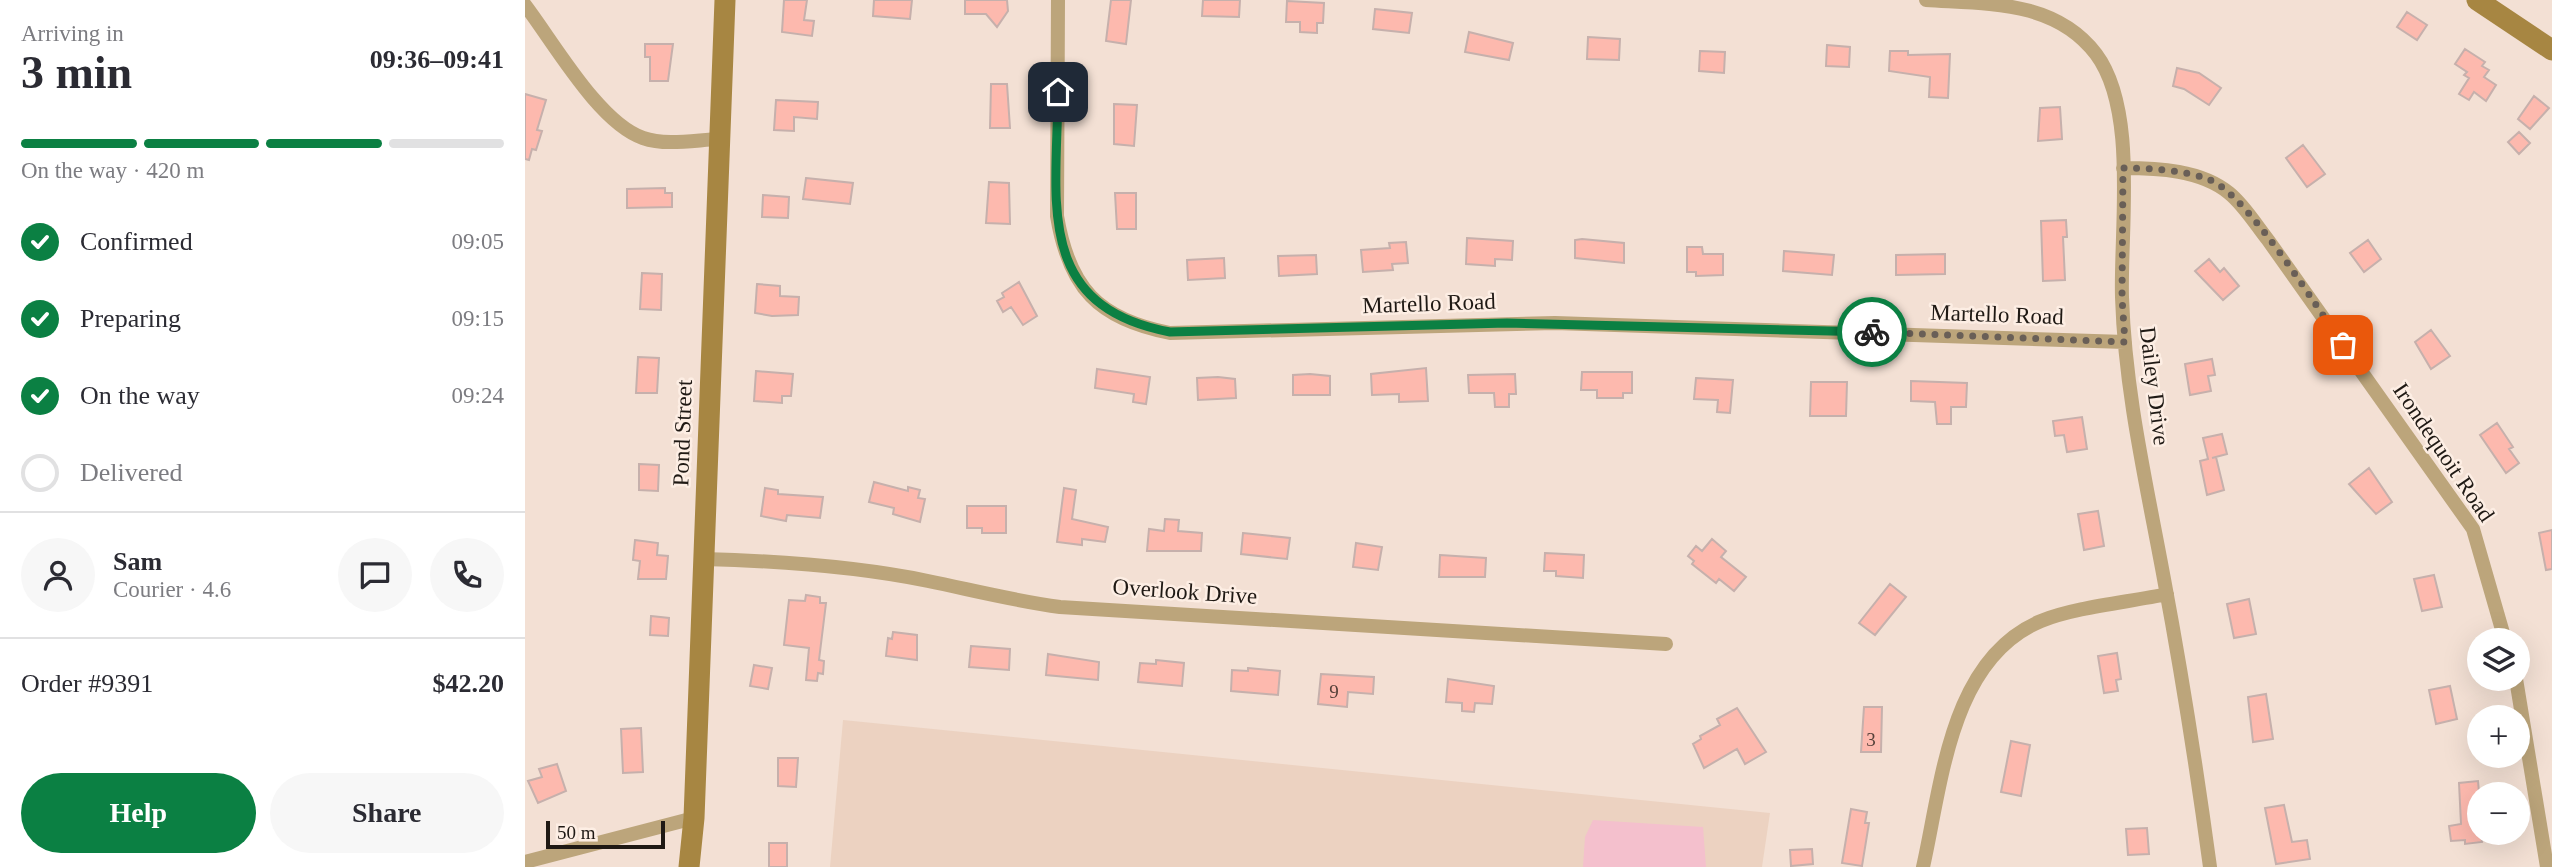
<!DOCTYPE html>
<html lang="en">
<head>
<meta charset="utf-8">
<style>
  :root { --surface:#fff; --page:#f7f7f7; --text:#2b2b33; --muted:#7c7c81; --line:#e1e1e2; --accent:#0b8043 }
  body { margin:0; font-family:"Times New Roman",serif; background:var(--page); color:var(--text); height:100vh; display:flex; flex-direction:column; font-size:26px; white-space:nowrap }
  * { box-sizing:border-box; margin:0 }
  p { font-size:23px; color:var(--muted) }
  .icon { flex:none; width:38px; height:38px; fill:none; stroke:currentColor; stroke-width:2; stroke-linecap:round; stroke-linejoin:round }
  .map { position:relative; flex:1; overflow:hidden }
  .panel { display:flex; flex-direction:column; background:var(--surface); width:525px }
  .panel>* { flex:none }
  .buttons { position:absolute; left:1942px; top:628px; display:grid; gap:14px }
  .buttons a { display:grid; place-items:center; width:63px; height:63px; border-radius:50%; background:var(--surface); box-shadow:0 7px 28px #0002; font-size:35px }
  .scale { position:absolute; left:21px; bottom:18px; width:119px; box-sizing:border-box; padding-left:7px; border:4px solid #1f1914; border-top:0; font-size:19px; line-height:24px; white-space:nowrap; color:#1f1914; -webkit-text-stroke:5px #fdeee4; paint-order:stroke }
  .pin { position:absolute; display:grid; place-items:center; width:60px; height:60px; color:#fff; margin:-30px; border-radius:14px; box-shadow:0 4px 10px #0006 }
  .courier { position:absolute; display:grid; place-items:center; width:70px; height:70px; margin:-35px; border:5px solid #0b8043; border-radius:50%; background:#fff; color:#222; box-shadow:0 2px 9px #0007 }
  .headline em { font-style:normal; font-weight:700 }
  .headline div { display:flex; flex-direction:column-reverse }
  .headline { display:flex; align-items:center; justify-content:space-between; height:119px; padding:0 21px }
  h1 { font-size:46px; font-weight:700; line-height:52px }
  .bar { display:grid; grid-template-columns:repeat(4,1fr); gap:10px 7px; align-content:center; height:84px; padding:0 21px }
  .bar i { height:9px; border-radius:5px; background:var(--line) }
  .bar .selected { background:var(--accent) }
  .bar p { grid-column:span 4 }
  .line { display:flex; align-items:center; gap:18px; padding:0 21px; border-top:2px solid var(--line) }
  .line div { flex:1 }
  .round { display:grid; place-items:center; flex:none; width:74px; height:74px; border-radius:37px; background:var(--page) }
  ol { padding:0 21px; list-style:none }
  li { display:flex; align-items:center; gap:21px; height:77px }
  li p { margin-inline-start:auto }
  li .icon { padding:7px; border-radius:50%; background:var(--accent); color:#fff; stroke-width:4 }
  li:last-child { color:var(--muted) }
  li i { width:38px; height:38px; border:4px solid var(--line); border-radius:50% }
  .primary-button { display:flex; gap:14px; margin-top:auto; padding:14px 21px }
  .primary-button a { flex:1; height:80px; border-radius:42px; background:var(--accent); color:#fff; font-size:28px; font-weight:700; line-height:80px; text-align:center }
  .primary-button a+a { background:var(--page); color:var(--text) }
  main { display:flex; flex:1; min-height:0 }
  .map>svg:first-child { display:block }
  .built { fill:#ecd2c1 }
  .green { fill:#f4c0cd }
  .building { fill:#fdb9ae; stroke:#c6b0ac; stroke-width:2 }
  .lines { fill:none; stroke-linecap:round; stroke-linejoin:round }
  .street { stroke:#bca57b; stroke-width:14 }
  .secondary { stroke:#a78642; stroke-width:21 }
  .done { stroke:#695f57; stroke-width:7; stroke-dasharray:0 12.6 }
  .route { stroke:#0b8043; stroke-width:9 }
  .labels { text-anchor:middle; stroke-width:5; stroke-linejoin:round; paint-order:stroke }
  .number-label { font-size:19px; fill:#56413a }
  .street-label { font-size:23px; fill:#1f1914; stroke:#fdeee4 }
</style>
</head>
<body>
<main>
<section class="panel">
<div class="headline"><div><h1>3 min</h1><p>Arriving in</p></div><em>09:36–09:41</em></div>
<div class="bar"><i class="selected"></i><i class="selected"></i><i class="selected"></i><i></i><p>On the way · 420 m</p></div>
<ol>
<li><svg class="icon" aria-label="check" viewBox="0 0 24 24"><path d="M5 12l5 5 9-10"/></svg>Confirmed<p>09:05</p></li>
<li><svg class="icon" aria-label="check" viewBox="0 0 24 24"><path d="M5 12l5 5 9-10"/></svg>Preparing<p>09:15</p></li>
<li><svg class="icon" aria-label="check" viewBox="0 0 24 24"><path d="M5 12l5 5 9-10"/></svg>On the way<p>09:24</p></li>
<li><i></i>Delivered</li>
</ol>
<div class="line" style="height:126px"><a class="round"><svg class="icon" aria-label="person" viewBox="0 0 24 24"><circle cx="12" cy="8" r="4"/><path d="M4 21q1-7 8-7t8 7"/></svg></a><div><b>Sam</b><p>Courier · 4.6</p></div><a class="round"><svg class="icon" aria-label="chat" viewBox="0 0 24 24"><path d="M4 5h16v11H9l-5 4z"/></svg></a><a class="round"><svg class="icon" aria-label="phone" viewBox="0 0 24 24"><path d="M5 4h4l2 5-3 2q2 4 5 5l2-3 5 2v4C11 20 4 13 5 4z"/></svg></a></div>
<div class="line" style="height:91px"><div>Order #9391</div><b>$42.20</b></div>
<div class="primary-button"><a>Help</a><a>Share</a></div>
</section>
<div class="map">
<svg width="2027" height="867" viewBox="0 0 2027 867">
  <rect width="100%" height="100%" fill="#f3e0d4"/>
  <path class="built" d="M318,720l927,93 -8,54h-932z"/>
  <path class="green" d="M1068,820l110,7 3,40h-123l2,-30z"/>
  <path class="building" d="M259,0h23l-3,20 10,1 -2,15 -30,-4z
    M349,0h38l-2,19 -37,-3z
    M440,0h42l1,11 -11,16 -11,-13h-21z
    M586,0h20l-5,44 -20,-3z
    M678,0h37l-1,17 -37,-1z
    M762,1l37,2 -1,20h-6v10l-17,-1v-10h-14z
    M850,9l37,4 -3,20 -36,-4z
    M1882,12l20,13 -10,15 -20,-13z
    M944,32l44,11 -4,17 -44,-8z
    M1063,37l32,2 -1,21 -32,-1z
    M120,44h28l-5,37h-18v-24h-5z
    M1302,45l23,2 -1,20 -23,-1z
    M1940,49l20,13 -3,4 7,4 -5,7 12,8 -10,16 -12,-9 -5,8 -10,-6 10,-16 -5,-3 3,-3 -12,-8z
    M1175,51l25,1 -1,21 -25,-2z
    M1365,51h18v4l42,-1 -2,44 -19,-1 1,-20 -41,-6z
    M1652,68l22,5 22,15 -12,17 -25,-16 -11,-3z
    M466,84h16l3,44h-20z
    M0,94l21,6 -9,30 5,1 -6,19 -4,-1 -3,11 -4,-1z
    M2009,96l15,12 -19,21 -12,-10z
    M251,100l42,2 -1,17 -23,-2v14l-20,-1z
    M589,104l23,1 -3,41 -20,-2z
    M1535,107l2,32 -24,2 2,-33z
    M1994,132l11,11 -11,11 -11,-12z
    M1778,145l22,29 -18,13 -21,-29z
    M281,178l47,5 -3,21 -47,-5z
    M464,182l20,1 1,41 -24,-1z
    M140,188v5h7v14l-45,1v-19z
    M590,193h21v36h-19z
    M238,195l26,2 -1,21 -26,-1z
    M1541,220l1,17h-4l2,43 -22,1 -2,-60z
    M942,238l46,3 -1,19 -17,-1v7l-29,-2z
    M1057,239l42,4v20l-49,-5v-18z
    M1843,240l13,19 -17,13 -14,-19z
    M881,242l2,21 -16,1 1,6 -30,2 -2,-22 29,-2 -1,-5z
    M1162,247h15l1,7h20v21l-27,1v-4h-9z
    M1259,251l50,4 -2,20 -49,-4z
    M1420,254v20l-49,1v-20z
    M791,255l1,19 -38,2 -1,-20z
    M699,258l1,20 -37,2 -1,-20z
    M1684,259l11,13 4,-4 15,18 -16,14 -28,-29z
    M117,273l20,1 -1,36 -21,-1z
    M494,282l18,34 -14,9 -12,-18 -8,5 -6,-11 7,-4 -2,-4z
    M232,284l23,2v10l19,1 -1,18 -26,1 -17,-3z
    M1906,330l19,26 -19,13 -16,-27z
    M113,357l21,1 -2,35h-21z
    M1687,359l3,16 -7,1 3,15 -21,4 -5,-31z
    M901,368l2,33 -29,1v-8l-27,1 -1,-21z
    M572,369l53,8 -4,27 -13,-2 1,-8 -39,-6z
    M231,371l37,3 -2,22h-9v7l-28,-2z
    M1057,372h50v21h-9v5h-26v-8h-16z
    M785,374l20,2v19h-37v-20z
    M990,374l1,20h-7v13h-14l-1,-14h-25l-1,-18z
    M693,377l17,2 1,19 -38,2 -1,-22z
    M1171,378l37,2 -3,33 -13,-1 1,-12 -24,-1z
    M1386,381l56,2 -1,24h-15v17h-14l-2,-22 -24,-1z
    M1286,382h36l-1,34h-36z
    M1557,417l5,32 -20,3 -3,-17 -9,1 -2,-15z
    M1972,423l16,24 -4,2 10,14 -13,10 -26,-38z
    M1697,434l5,20 -15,4 4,-1 8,33 -17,5 -7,-34 8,-2 -5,-21z
    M114,464l20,1 -1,26 -19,-1z
    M1844,468l23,34 -16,12 -27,-30z
    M349,482l34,9v-4l12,3 -2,8 7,1 -5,23 -27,-8 1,-6 -25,-6z
    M240,488l13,2v4l45,3 -3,21 -33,-3 -1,6 -25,-5z
    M539,488l12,2 -4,29 36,8 -3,15 -23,-3v6l-25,-3z
    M442,506h39v27h-24v-5h-15z
    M1573,511l6,35 -20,4 -6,-36z
    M640,519l14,1 -1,11 24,2 -1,18h-54l2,-22 15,2z
    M2027,530v39l-6,1 -7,-37z
    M718,533l47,5 -3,21 -46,-5z
    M1187,539l14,12 -5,6 25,20 -12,14 -15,-12 -3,4 -24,-19 2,-3 -6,-5 8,-10 6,5z
    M110,540l23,3 -1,12 11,1 -2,23h-28l2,-18 -7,-1z
    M831,543l26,4 -4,23 -25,-3z
    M1020,553l39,2 -1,23 -27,-2v-5h-12z
    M915,555l46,3 -1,19h-46z
    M1909,575l8,32 -20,4 -8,-32z
    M1365,584l16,13 -31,38 -16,-12z
    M281,595l14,2v6h6l-7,57 5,1 -1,13 -5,-1 -1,8 -11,-1 3,-32 -25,-3 5,-45 16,1z
    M1724,599l7,35 -22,4 -7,-34z
    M126,616l18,2 -1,18 -18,-1z
    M368,632l24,3v25l-31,-4 2,-18 4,1z
    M446,646l39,3 -1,21 -40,-3z
    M1592,653l4,26 -5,1 2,11 -14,2 -6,-37z
    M523,654l51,8 -1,18 -52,-5z
    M631,660l28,3 -2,23 -44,-4 2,-19 16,1z
    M229,665l18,3 -4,21 -18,-3z
    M723,668l32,3 -2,24 -47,-4 1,-21 16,1z
    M796,674l53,3 -1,17 -25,-2 -1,15 -29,-3z
    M923,679l46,7 -2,18 -17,-1 -1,9 -12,-1v-8l-16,-1z
    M1925,686l7,33 -21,5 -7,-34z
    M1741,694l7,45 -20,3 -5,-45z
    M1339,707h18l-1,45h-20z
    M1212,708l29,44 -21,12 -8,-15 -33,19 -11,-24 8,-5 -1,-3 20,-11 -3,-6z
    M116,728l2,44 -20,1 -2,-44z
    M1486,741l19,4 -9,51 -20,-4z
    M253,758h20l-2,29 -18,-1z
    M32,764l9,27 -28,12 -10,-22 14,-4 -3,-8z
    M1953,781l2,23 -3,1 5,37 -17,2v-4l-14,1 -2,-15 12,-2 -2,-41z
    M1759,805l8,37 15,-2 3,19 -34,5 -11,-56z
    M1326,809l16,3 -2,11h4l-7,43 -20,-3z
    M1622,828l2,26 -21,1 -2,-26z
    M244,843h18v24h-18z
    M1287,849l1,15 -22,2 -1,-16z"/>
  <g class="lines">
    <path class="street" d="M533,0l-1,216c12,72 41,103 113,117l385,-10 570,19
      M1401,0c61,4 129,0 170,54 42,56 24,175 26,243 3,96 25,189 42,282 18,96 33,192 46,288
      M0,5c29,38 74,118 118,133 23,8 52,2 76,1
      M1598,168c35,0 78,2 106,25 15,12 27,32 39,47l205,289 32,111
      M179,559c75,2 151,7 224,22 44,9 87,20 132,26l606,37
      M1991,679l31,188
      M0,862l169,-44
      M1398,867c19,-84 27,-208 118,-246 34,-14 89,-19 126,-27"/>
    <path class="secondary" d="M1952,0l75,50
      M164,867l5,-49 31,-818"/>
  </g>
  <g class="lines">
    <path class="done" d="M1347,332l253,10 -3,-44 1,-130c27,0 59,2 85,11 38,13 109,129 135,166"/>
    <path class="route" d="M533,92c-1,109 -25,214 112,240l337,-9 365,9"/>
  </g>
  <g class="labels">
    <g class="number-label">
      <text x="809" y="698">9</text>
      <text x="1346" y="746">3</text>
    </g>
    <g class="street-label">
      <text transform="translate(904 303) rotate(-2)" y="8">Martello Road</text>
      <text transform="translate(1472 314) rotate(2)" y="8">Martello Road</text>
      <text transform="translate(1630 386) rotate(83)" y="8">Dailey Drive</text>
      <text transform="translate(157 433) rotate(-88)" y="8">Pond Street</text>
      <text transform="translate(1919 452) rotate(56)" y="8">Irondequoit Road</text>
      <text transform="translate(660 591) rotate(4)" y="8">Overlook Drive</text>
    </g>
  </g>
</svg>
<div class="buttons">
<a><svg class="icon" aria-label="layers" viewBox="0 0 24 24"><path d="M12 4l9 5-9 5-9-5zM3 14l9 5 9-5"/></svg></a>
<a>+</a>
<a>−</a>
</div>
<div class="scale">50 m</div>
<div class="pin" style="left:1818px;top:345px;background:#ea580c"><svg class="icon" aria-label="bag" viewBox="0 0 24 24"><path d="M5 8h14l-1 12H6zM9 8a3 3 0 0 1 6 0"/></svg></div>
<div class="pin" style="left:533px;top:92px;background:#1f2937"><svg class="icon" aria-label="home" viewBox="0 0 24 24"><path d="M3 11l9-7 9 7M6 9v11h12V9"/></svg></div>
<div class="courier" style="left:1347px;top:332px"><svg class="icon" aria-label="bike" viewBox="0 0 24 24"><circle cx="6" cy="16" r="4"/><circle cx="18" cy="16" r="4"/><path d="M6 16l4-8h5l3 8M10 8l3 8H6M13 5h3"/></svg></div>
</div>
</main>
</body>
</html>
